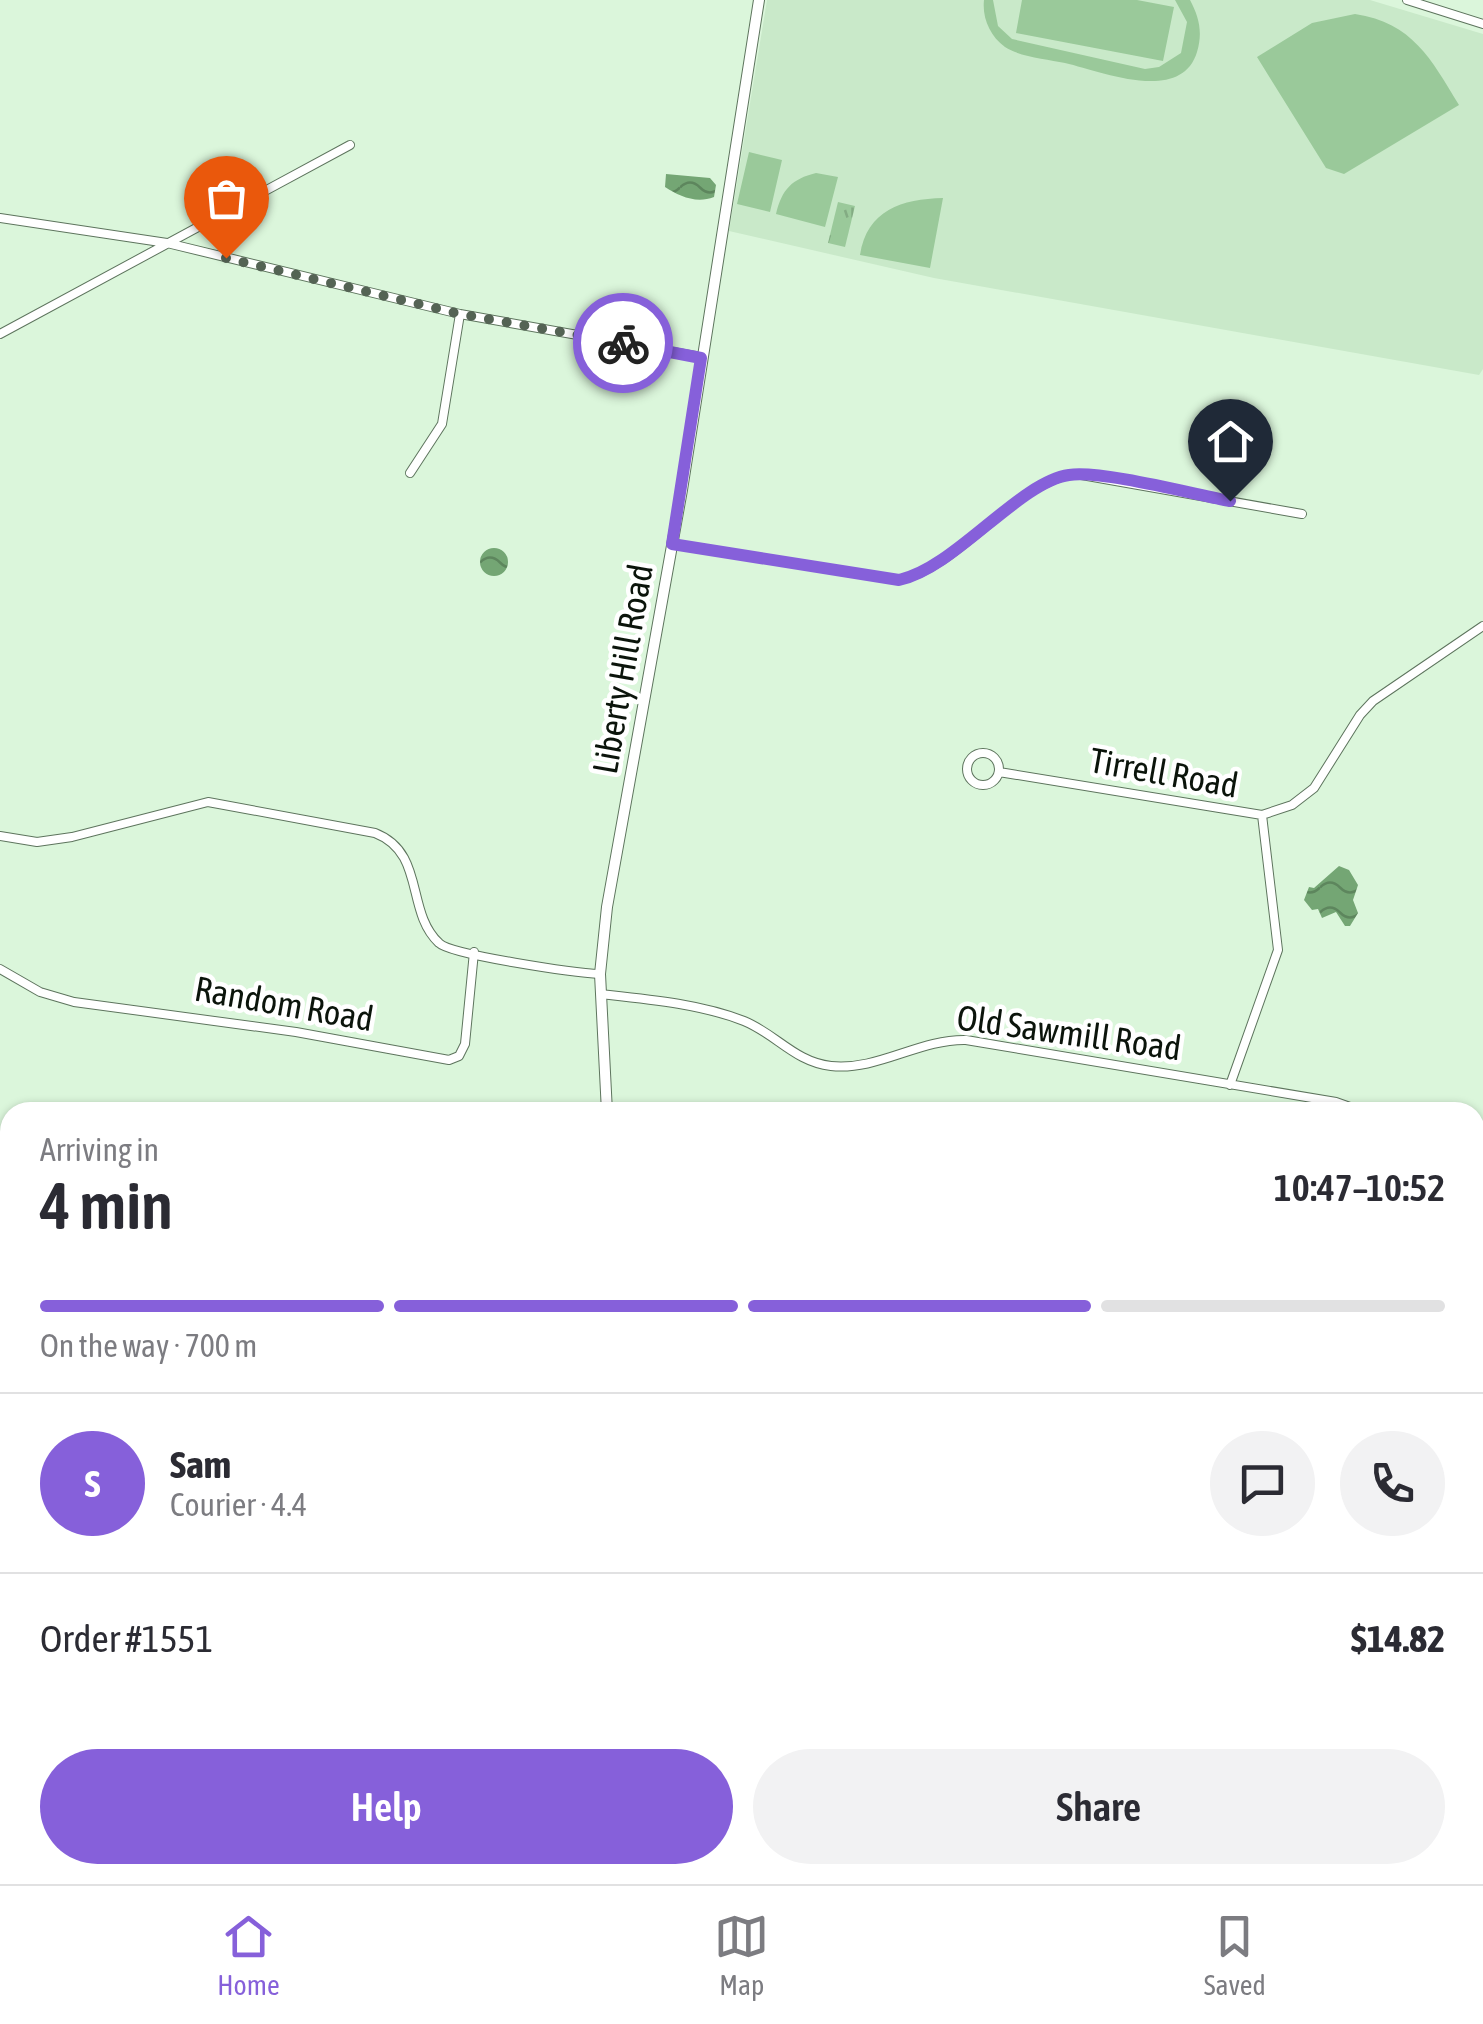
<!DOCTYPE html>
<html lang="en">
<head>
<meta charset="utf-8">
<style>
  :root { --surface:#fff; --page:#f2f2f3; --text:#2b2b33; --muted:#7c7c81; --line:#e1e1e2; --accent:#8660da }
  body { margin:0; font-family:"Asap Condensed",sans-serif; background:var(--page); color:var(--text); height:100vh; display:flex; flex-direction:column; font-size:38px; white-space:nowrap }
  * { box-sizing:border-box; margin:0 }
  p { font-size:32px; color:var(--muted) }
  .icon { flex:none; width:55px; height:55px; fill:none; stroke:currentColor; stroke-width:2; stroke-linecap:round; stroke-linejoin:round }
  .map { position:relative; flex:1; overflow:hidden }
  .side { position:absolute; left:0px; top:1102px; width:1485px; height:782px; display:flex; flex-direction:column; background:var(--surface); border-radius:30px 30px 0 0; box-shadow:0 2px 8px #0004 }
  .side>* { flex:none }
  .pin { position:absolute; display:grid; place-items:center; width:85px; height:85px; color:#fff; margin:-102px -42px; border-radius:50% 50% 50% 0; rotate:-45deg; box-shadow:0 0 10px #0007 }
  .pin .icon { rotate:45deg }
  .courier { position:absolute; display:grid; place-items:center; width:100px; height:100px; margin:-50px; border:8px solid #8660da; border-radius:50%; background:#fff; color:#222; box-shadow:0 2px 12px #0007 }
  .head em { font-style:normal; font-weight:600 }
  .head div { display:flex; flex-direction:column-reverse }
  .head { display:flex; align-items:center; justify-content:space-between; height:170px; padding:0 40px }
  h1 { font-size:65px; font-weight:600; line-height:75px }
  .bar { display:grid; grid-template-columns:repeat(4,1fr); gap:15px 10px; align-content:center; height:120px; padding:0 40px }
  .bar i { height:12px; border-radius:8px; background:var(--line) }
  .bar .active { background:var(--accent) }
  .bar p { grid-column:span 4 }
  .line { display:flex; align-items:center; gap:25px; padding:0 40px; border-top:2px solid var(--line) }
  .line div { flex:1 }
  .round { display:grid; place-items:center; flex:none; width:105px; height:105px; border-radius:52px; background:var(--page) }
  .button { display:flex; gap:20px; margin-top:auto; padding:20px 40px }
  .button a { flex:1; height:115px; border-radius:60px; background:var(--accent); color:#fff; font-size:40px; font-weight:600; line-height:115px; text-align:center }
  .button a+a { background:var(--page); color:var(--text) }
  .tab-bar { display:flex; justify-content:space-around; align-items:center; height:140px; border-top:2px solid var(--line); background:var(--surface); font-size:28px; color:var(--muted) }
  .tab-bar a { display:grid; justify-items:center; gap:5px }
  .tab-bar .active { color:var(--accent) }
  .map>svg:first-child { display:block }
  .built { fill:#c9e9c9 }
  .grass { fill:url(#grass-tufts) }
  .pitch { fill:#9ac99a }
  .water { fill:url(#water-waves) }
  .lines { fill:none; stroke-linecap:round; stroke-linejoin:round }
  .street-casing { stroke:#5d745d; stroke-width:10 }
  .secondary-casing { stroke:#5d745d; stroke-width:12 }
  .street { stroke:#fff; stroke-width:8 }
  .secondary { stroke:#fff; stroke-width:10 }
  .done { stroke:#546354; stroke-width:10; stroke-dasharray:0 18 }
  .route { stroke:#8660da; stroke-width:12 }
  .labels { text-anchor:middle; stroke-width:9; stroke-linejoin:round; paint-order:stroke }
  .street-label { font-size:35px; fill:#0b140b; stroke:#fff }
</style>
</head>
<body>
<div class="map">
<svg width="1483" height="1884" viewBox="0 0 1483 1884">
  <defs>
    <pattern id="grass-tufts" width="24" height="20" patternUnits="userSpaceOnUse" patternTransform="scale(2.5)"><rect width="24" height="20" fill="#9ac99a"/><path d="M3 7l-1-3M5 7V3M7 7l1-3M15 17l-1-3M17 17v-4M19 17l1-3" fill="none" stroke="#83ac83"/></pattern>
    <pattern id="water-waves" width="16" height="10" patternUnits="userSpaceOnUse" patternTransform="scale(2.5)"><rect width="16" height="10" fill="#74a674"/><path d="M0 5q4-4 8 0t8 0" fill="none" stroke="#5d865d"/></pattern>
  </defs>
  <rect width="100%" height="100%" fill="#dbf6db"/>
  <path class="built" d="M767,0h603l113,34v335l-4,6 -545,-97 -205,-47z"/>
  <path class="grass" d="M838,202l17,4 -10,41 -17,-4z"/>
  <path class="pitch" d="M984,0h9l5,26 14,13 133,30 14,-2 22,-14 6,-31 -12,-22h15c9,17 13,32 7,52 -16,53 -97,19 -132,11 -18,-4 -45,-6 -60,-16 -15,-11 -23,-29 -21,-47z
    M1022,0h115l37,7 -11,54 -147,-28z
    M1355,14c58,9 76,45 104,91l-115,69 -18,-6 -69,-111 55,-34z
    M749,152l33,8 -12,52 -33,-8z
    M816,173l22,4 -13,50 -49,-13c6,-25 16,-35 40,-41z
    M943,198l-13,70 -70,-13c7,-45 42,-56 83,-57z"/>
  <path class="water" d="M666,174l44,4 6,7 -2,12c-18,7 -35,-1 -49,-10z
    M480 562a14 14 0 1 1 28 0a14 14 0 1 1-28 0Z
    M1339,866l10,4 9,15 -5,15 5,13 -8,13h-5l-9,-14 -14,6 -4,-9 -6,1 -8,-10 5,-13 5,1z"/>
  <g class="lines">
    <g class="street-casing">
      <path id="street" d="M1407,0l76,24
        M0,218l167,25 293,71 241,43
        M0,334l350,-189
        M410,473l32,-49 18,-110
        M672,544l227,36c60,-12 119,-101 177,-106l226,40
        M967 769a16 16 0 1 1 32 0a16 16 0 1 1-32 0Z
        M999,772l263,43 30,-10 22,-17 46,-73 13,-14 110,-75
        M0,836l37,6 35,-5 136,-35 167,31c51,20 30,78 64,110 12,12 137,30 161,31
        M0,969l40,23 34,10 222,30 153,28 10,-4 6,-12 9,-92
        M601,994c46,5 100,10 143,27 32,13 51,41 87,45 47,5 88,-27 135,-26l370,62 28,10
        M1230,1085l48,-135 -16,-135
        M1475,1191l8,6
        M2,1276v11
        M1475,1339l8,2
        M131,1884l1,-9"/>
    </g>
    <g class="secondary-casing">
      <path id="secondary" d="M607,1112l-7,-138 7,-67 75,-417 77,-490
        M468,1884l3,-9"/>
    </g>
    <use href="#street" class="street"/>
    <use href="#secondary" class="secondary"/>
  </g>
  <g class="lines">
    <path class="done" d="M226,258l234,56 163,29"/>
    <path class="route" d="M623,343l78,15 -29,186 227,36c56,-12 120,-98 170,-105 32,-5 124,19 161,26"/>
  </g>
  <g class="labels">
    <g class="street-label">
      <text transform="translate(623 669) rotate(-80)" y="12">Liberty Hill Road</text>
      <text transform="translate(1164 773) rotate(10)" y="12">Tirrell Road</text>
      <text transform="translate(284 1004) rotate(10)" y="12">Random Road</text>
      <text transform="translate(1069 1033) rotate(8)" y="12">Old Sawmill Road</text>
    </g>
  </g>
</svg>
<div class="pin" style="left:226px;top:258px;background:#ea580c"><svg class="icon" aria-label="bag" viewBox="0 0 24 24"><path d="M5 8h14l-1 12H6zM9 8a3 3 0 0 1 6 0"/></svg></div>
<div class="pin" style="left:1230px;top:501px;background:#1f2937"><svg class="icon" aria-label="home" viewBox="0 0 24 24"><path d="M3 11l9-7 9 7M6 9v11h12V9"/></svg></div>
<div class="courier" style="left:623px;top:343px"><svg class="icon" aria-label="bike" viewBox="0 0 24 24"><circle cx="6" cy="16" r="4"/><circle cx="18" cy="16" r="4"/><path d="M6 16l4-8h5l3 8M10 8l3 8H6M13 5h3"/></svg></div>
<section class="side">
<div class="head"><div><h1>4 min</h1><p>Arriving in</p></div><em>10:47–10:52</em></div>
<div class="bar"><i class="active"></i><i class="active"></i><i class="active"></i><i></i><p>On the way · 700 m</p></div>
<div class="line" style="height:180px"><b class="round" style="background:var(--accent);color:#fff">S</b><div><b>Sam</b><p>Courier · 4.4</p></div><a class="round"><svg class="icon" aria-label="chat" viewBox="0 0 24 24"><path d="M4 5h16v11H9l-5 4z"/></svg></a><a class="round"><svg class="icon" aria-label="phone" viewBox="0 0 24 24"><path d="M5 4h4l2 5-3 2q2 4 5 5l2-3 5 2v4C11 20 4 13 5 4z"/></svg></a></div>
<div class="line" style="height:130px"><div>Order #1551</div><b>$14.82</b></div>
<div class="button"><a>Help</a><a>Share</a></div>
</section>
</div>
<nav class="tab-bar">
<a class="active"><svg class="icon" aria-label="home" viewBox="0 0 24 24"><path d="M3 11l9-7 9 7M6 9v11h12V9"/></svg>Home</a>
<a><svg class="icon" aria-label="map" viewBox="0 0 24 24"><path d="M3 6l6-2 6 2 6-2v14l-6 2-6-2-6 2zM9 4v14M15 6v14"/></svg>Map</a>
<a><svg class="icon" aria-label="saved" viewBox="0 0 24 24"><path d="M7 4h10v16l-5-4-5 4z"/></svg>Saved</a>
</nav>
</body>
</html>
